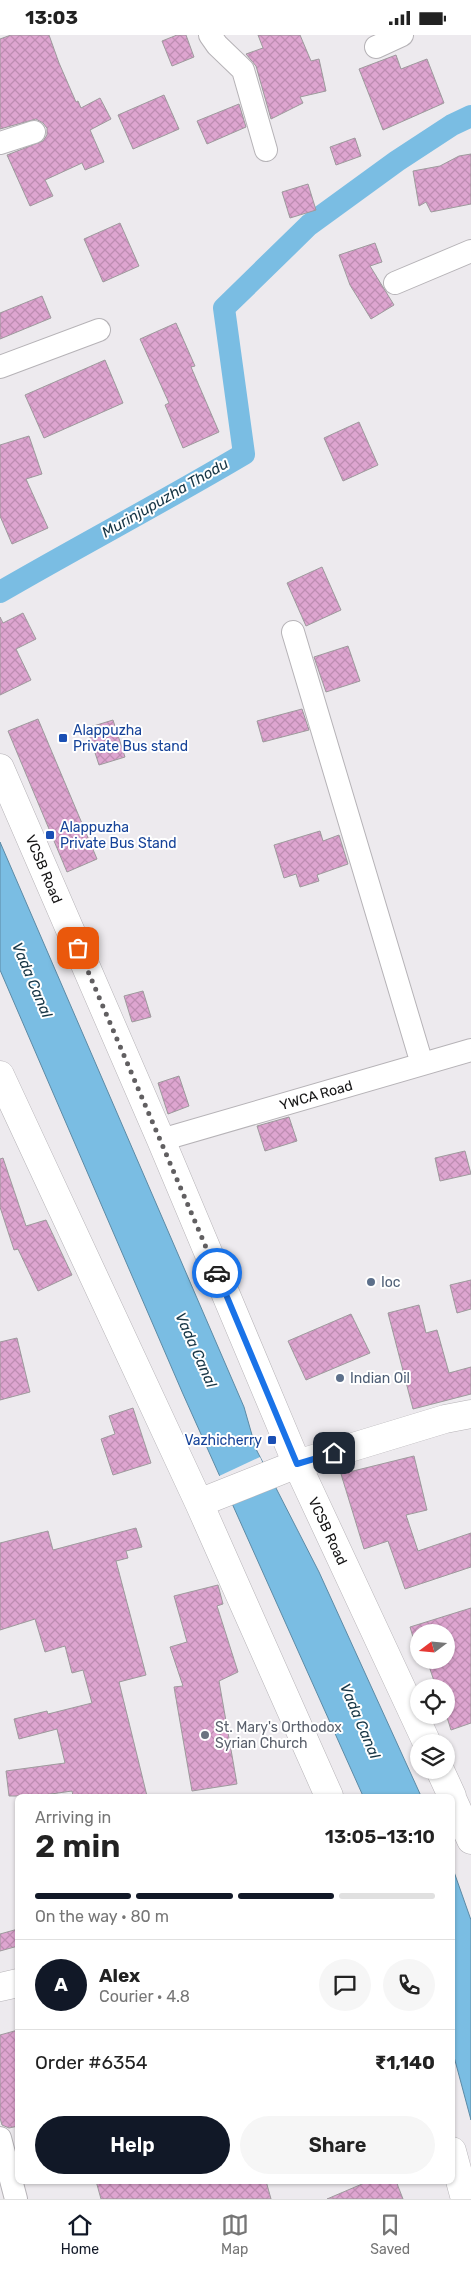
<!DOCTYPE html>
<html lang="en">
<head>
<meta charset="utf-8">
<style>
  :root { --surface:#fff; --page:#f6f6f6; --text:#222; --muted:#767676; --line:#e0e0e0; --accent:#111827 }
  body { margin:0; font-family:Rubik,sans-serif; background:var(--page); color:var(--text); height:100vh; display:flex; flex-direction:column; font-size:19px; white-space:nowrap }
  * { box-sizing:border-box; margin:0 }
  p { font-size:16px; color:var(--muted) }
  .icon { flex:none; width:28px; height:28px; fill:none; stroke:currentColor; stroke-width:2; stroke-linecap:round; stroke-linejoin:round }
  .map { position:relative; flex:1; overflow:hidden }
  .panel { position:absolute; left:15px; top:1759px; width:440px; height:390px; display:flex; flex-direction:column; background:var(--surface); border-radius:8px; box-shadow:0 1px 4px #0004 }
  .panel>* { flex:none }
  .needle { width:32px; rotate:254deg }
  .tools { position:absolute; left:410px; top:1589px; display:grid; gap:10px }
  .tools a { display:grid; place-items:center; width:45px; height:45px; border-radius:50%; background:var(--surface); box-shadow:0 1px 4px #0004; font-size:25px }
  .pin { position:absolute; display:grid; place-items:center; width:42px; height:42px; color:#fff; margin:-21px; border-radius:10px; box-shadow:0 2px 8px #0006 }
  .courier { position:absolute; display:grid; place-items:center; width:50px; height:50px; margin:-25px; border:4px solid #1a73e8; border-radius:50%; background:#fff; color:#222; box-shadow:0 1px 6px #0007 }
  .headline em { font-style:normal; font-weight:600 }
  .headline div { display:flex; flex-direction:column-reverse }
  .headline { display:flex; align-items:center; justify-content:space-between; height:85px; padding:0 20px }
  h1 { font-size:32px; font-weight:600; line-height:38px }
  .bar { display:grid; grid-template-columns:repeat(4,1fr); gap:8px 5px; align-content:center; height:60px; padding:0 20px }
  .bar i { height:6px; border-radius:4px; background:var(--line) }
  .bar .active { background:var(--accent) }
  .bar p { grid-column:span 4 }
  .line { display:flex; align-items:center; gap:12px; padding:0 20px; border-top:1px solid var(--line) }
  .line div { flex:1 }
  .round { display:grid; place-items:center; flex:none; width:52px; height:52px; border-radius:26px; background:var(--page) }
  .primary-button { display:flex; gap:10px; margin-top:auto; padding:10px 20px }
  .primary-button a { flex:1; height:58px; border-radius:30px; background:var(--accent); color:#fff; font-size:20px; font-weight:600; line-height:58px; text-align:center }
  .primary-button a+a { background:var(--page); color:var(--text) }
  .status { display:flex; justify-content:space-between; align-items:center; height:35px; padding:0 25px; background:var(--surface); direction:ltr }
  .status svg { height:14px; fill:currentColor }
  .tabs { display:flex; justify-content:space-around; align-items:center; height:70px; border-top:1px solid var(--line); background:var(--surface); font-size:14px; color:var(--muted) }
  .tabs a { display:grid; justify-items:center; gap:2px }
  .tabs .active { color:var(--accent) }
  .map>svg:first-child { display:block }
  .water { fill:#7abde3; stroke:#5c8aa5 }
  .pier { fill:#edeaee }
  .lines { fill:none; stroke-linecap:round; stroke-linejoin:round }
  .canal { stroke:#7abde3; stroke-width:22 }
  .building { fill:url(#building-cross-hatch); stroke:#9e9a9d }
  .street-casing { stroke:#b6b3b7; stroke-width:24 }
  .secondary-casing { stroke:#b6b3b7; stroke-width:29 }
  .primary-casing { stroke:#b6b3b7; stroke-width:29 }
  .street { stroke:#fff; stroke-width:22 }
  .secondary { stroke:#fff; stroke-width:28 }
  .primary { stroke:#fff; stroke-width:28 }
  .done { stroke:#615f61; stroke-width:5; stroke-dasharray:0 9 }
  .route { stroke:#1a73e8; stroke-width:6 }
  .transit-dot { fill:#1a4fb4; stroke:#fff; stroke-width:2 }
  .service-dot { fill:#5c6f8a; stroke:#fff; stroke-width:2 }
  .worship-dot { fill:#6b7280; stroke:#fff; stroke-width:2 }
  .labels { text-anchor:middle; stroke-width:4; stroke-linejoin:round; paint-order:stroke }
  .transit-label { font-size:14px; fill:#164399; stroke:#fff; text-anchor:start }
  .street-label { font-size:14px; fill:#151415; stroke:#fff }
  .service-label { font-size:14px; fill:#4e5e75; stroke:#fff; text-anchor:start }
  .worship-label { font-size:14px; fill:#5b616d; stroke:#fff; text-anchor:start }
  .water-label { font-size:15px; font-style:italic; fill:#163545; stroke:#fff }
</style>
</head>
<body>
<div class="status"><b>13:03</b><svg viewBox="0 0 49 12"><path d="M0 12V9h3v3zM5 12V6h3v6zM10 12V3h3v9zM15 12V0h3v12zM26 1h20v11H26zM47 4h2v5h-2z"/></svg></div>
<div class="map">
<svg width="471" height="2164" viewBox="0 0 471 2164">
  <defs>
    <pattern id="building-cross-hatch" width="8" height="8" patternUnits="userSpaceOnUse" patternTransform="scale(1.25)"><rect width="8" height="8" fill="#dea5d0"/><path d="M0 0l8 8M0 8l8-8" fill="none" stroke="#be8db2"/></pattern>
  </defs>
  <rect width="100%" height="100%" fill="#edeaee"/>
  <path class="water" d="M0,807l244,565 12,42 63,123 102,224h-58l-180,-402 -183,-424z
    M453,1834l18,51v200l-18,-67z"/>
  <path class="pier" d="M260,1422l13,30 -43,19 -13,-29z"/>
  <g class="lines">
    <path class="canal" d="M0,557c81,-47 163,-90 244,-138l-20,-146 85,-83 88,-64 55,-36 19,-9"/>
  </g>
  <path class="building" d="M11,0h38l10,28 17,39 2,-1 3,7 19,-10 11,21 -21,11 14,32 -19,8 -3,-7 -37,17 8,16 -23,10 -23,-51 36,-14 4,-6v-7l-4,-5 -7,-4 -36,10v-90z
    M177,0h9l8,22 -22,9 -10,-25z
    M258,0h42l11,26 8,-2 7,32 -26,6 3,6 -32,16 -15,-53 -10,-12 17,-6z
    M396,20l5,14 26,-10 17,44 -61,27 -24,-61z
    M164,60l15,34 -46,20 -15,-34z
    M239,69l7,23 -39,17 -10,-23z
    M355,103l6,18 -25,9 -6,-18z
    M471,119v50l-40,8 -5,-10 -7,4 -6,-35 27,-5 19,-10z
    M308,149l8,26 -26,8 -8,-26z
    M120,188l19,43 -36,16 -19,-43z
    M375,208l7,19 -12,4 24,39 -23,14 -21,-34 -11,-30z
    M42,261l9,22 -51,21v-26z
    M176,288l19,43 -4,1 28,65 -36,16 -18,-43 4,-2 -29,-64z
    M105,325l18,43 -79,35 -19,-43z
    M359,387l19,43 -35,16 -19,-43z
    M29,401l13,38 -16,5 22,49 -36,16 -12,-28v-71z
    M322,532l19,43 -35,16 -19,-43z
    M23,578l13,26 -20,10 15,31 -31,15v-78l3,6z
    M348,611l12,35 -34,11 -12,-35z
    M302,674l7,21 -46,12 -6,-21z
    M38,684l59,140 -30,13 -59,-141z
    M113,685l12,37 -26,8 -12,-37z
    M320,796l3,10 16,-6 9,29 -31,11 2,6 -19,6 -4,-13 -12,4 -10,-33z
    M143,956l8,26 -19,5 -8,-26z
    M179,1041l10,30 -21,8 -10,-31z
    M289,1082l8,24 -32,10 -8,-25z
    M465,1116l6,23 -31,7 -5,-23z
    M3,1123l23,68 20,-6 26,55 -34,16 -20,-42 -4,1 -14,-43v-48z
    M471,1245v29l-14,4 -7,-28z
    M419,1270l7,28 11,-3 12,43 22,-6v27l-58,15 -25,-96z
    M351,1279l19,39 -64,27 -18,-39z
    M17,1303l13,54 -30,8v-58z
    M133,1373l18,55 -38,12 -12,-36 14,-5 -6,-18z
    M414,1421l13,54 -21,5 12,36 53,-18v34l-66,22 -17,-48 -24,8 -23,-75z
    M136,1493l6,19 -16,4 2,7 -12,3 30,114 -27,7 28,114h-74l-1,-5 -35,5h-28l-3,-25 59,-8 -8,-34 -38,10 -5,-20 33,-8 1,3 44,-11 -9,-33 -11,3 -7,-27 -20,6 -10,-33 -35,11v-87l48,-12 5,19z
    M218,1550l5,19 -6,2 21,66 -19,9 18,103 -45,7 -18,-104 9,-1 -13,-39 17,-5 -13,-46z
    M471,1573v115l-20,7 -5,-16v-27h-10l-9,-27h19v-27h-27v14h-3l-6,-20z
    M18,1894v17l-18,5v-17z
    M18,1995v96l-9,2 -7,-3 -2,-7v-83z
    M96,2146h170l5,18h-170z
    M369,2146h27l7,18h-76z"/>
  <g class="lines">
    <g class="street-casing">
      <path id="street" d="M210,0l7,10 26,25 23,80
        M376,12l26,-12
        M0,108l34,-11
        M395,248l76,-32
        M0,332l99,-37
        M293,597l129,432
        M161,1105l310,-90
        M0,2103l16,61"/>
    </g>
    <g class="secondary-casing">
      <path id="secondary" d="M0,1040l199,428 130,293
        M199,1468l98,-39 148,-45 26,-5
        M0,1952l18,-4
        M452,2116l13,48"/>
    </g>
    <g class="primary-casing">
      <path id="primary" d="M0,733l161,372 136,324 130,279
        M440,1735l12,26
        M452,1763l19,42"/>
    </g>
    <use href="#street" class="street"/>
    <use href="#secondary" class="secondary"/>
    <use href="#primary" class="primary"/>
  </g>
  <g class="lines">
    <path class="done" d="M78,913l139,325"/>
    <path class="route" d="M217,1238l80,191 37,-11"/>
  </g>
  <g class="transit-dot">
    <rect x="58" y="698" width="10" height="10" rx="2.5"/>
    <rect x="45" y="795" width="10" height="10" rx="2.5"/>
    <rect x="267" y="1400" width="10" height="10" rx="2.5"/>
  </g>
  <g class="service-dot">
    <circle cx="371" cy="1247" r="5"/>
    <circle cx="340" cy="1343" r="5"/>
  </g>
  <circle class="worship-dot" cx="205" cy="1700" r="5"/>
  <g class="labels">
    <g class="transit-label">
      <text x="73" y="700">Alappuzha<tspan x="73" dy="16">Private Bus stand</tspan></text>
      <text x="60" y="797">Alappuzha<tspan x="60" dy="16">Private Bus Stand</tspan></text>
      <text x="262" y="1410" text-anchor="end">Vazhicherry</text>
    </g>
    <g class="street-label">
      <text transform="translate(44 834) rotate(67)" y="5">VCSB Road</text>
      <text transform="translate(316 1060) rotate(-16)" y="5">YWCA Road</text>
      <text transform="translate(328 1496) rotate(65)" y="5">VCSB Road</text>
    </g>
    <g class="service-label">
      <text x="381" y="1252">Ioc</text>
      <text x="350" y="1348">Indian Oil</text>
    </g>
    <g class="worship-label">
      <text x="215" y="1697">St. Mary's Orthodox<tspan x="215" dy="16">Syrian Church</tspan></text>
    </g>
    <g class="water-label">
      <text transform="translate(165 463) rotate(-30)" y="5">Murinjupuzha Thodu</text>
      <text transform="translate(32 945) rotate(67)" y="5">Vada Canal</text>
      <text transform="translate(196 1315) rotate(66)" y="5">Vada Canal</text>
      <text transform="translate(360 1686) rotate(67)" y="5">Vada Canal</text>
    </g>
  </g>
</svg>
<div class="tools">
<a><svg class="needle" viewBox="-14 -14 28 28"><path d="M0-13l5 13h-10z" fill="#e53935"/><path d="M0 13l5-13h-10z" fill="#767676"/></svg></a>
<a><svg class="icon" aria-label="locate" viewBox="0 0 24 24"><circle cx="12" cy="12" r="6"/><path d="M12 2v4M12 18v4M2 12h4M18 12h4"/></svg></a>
<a><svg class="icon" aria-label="layers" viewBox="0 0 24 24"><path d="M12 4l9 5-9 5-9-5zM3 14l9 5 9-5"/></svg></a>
</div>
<div class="pin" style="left:78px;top:913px;background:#ea580c"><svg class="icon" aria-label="bag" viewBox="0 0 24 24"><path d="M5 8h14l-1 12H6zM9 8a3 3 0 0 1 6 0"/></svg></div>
<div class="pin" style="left:334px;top:1418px;background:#1f2937"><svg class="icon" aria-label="home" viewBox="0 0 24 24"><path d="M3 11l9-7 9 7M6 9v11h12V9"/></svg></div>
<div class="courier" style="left:217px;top:1238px"><svg class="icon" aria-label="car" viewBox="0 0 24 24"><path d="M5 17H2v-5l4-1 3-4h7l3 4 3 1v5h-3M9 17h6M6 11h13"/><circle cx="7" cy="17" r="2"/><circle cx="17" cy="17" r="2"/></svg></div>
<section class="panel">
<div class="headline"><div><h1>2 min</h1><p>Arriving in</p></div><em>13:05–13:10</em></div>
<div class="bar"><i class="active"></i><i class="active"></i><i class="active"></i><i></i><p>On the way · 80 m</p></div>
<div class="line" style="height:90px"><b class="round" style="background:var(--accent);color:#fff">A</b><div><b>Alex</b><p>Courier · 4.8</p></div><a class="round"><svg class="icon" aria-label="chat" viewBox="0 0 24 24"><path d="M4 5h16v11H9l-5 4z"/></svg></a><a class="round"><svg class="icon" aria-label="phone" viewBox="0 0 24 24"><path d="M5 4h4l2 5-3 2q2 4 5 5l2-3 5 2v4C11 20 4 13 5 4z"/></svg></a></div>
<div class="line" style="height:65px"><div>Order #6354</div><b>₹1,140</b></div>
<div class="primary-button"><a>Help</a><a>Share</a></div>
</section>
</div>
<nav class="tabs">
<a class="active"><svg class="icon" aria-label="home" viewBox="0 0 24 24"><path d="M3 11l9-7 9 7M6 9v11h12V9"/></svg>Home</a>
<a><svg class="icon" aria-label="map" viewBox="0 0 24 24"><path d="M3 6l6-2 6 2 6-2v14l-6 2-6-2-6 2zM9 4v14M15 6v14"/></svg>Map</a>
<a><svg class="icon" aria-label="saved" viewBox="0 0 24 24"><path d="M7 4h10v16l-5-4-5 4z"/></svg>Saved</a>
</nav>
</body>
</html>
